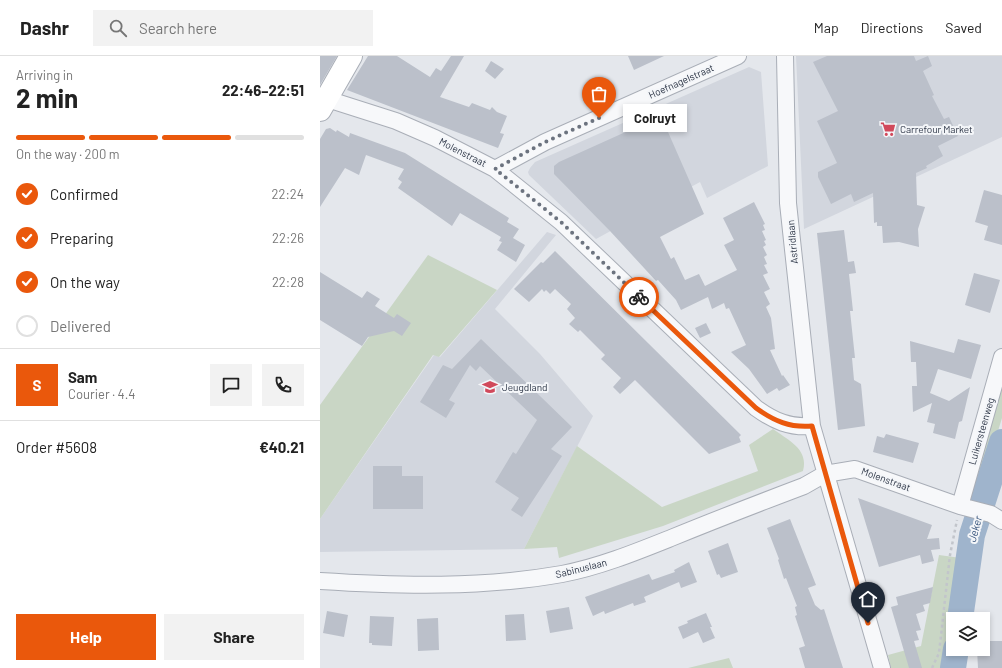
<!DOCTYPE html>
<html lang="en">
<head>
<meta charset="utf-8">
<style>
  :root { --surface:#fff; --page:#f2f2f2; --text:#222; --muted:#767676; --line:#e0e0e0; --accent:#ea580c }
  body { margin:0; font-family:Barlow,sans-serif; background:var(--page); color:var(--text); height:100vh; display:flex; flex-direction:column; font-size:15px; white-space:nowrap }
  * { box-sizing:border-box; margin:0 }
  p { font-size:13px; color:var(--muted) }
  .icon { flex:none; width:22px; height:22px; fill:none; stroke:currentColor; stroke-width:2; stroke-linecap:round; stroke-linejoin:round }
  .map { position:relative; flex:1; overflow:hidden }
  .side { display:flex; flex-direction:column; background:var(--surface); width:320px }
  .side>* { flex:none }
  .controls { position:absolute; left:626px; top:556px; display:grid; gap:8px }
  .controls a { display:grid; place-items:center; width:44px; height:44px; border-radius:0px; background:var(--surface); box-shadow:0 2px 6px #0003; font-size:20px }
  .pin { position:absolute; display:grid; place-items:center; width:34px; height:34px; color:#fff; margin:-41px -17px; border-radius:50% 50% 50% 0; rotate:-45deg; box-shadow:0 0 4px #0007 }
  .pin .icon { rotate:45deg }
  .courier { position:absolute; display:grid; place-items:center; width:40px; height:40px; margin:-20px; border:3px solid #ea580c; border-radius:50%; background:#fff; color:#222; box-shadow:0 1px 5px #0007 }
  .bubble { position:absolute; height:28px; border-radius:0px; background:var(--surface); box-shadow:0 2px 6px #0003; font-size:13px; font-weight:700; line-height:28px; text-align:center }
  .head em { font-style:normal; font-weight:700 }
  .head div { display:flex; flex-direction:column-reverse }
  .head { display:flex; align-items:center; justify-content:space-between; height:68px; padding:0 16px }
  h1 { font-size:26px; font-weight:700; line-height:30px }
  .bar { display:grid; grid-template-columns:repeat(4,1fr); gap:6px 4px; align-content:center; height:48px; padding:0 16px }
  .bar i { height:5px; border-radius:3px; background:var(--line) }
  .bar .current { background:var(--accent) }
  .bar p { grid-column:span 4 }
  .line { display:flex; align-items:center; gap:10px; padding:0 16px; border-top:1px solid var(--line) }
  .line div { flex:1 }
  .round { display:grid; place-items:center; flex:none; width:42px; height:42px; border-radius:0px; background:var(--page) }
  ol { padding:0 16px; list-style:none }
  li { display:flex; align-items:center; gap:12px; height:44px }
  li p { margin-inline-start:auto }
  li .icon { padding:4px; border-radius:50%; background:var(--accent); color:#fff; stroke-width:4 }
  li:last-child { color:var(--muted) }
  li i { width:22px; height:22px; border:2px solid var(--line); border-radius:50% }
  .cta { display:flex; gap:8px; margin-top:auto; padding:8px 16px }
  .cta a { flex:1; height:46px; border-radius:0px; background:var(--accent); color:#fff; font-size:16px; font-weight:700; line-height:46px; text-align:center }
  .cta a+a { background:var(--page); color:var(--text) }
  header { display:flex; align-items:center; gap:24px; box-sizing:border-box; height:56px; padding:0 20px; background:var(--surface); border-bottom:1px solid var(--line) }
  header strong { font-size:19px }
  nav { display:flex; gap:22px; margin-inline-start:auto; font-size:14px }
  .search { width:280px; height:36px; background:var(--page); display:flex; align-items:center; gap:10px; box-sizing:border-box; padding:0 14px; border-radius:0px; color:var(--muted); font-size:15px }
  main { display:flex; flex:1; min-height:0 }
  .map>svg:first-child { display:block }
  .built { fill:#d2d6de }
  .green { fill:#c9d6c5 }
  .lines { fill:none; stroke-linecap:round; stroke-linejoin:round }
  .river { stroke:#9fb4cc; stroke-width:26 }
  .building { fill:#bbc0ca }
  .street-casing { stroke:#a9aeb7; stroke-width:18 }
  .secondary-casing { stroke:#a9aeb7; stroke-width:24 }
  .path { stroke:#c2c5cb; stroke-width:2.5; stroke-dasharray:3 3; stroke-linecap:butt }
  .street { stroke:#f7f8fa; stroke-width:16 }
  .secondary { stroke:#fff; stroke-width:22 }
  .done { stroke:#6c737f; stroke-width:4; stroke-dasharray:0 7.2 }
  .route { stroke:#ea580c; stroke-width:5 }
  .labels { text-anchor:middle; stroke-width:4; stroke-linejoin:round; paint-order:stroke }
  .street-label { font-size:10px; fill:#2b3445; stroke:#f4f6f9 }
  .poi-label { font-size:10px; fill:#2b3445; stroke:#f4f6f9; text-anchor:start }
  .water-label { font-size:11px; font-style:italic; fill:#34527a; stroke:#f4f6f9 }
</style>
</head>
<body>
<header>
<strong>Dashr</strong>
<div class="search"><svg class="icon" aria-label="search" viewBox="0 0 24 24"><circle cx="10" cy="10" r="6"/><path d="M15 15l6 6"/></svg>Search here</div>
<nav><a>Map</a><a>Directions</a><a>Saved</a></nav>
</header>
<main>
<section class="side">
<div class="head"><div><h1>2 min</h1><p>Arriving in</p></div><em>22:46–22:51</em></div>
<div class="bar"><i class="current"></i><i class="current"></i><i class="current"></i><i></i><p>On the way · 200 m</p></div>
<ol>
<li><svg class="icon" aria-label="check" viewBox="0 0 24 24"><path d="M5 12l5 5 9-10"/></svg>Confirmed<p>22:24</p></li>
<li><svg class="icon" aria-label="check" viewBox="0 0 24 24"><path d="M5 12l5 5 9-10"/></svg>Preparing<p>22:26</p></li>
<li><svg class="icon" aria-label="check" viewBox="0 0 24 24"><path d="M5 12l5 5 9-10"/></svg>On the way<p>22:28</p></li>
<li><i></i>Delivered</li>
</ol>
<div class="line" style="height:72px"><b class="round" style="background:var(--accent);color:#fff">S</b><div><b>Sam</b><p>Courier · 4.4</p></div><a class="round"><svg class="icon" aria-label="chat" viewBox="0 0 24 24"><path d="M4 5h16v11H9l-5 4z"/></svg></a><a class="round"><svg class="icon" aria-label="phone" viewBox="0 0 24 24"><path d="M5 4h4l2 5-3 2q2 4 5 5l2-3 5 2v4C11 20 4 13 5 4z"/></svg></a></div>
<div class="line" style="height:52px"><div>Order #5608</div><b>€40.21</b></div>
<div class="cta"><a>Help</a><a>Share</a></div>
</section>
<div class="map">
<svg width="682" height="612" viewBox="0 0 682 612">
  <rect width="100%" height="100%" fill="#e4e7ec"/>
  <path class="built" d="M476,0h206v81l-198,92z
    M429,11l12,5 7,94 -61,32 -7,-16 -104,57 -67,-64 -1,-3 2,-4 5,-6z
    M227,176l9,3 -61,74 45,45 53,62 -69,133 -204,3v-33l114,-164 6,2z"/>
  <path class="green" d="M108,199l69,35 -58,67 -6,-2 -113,164v-114z
    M682,323v39l-23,74 -9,-3z
    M453,373c15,11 36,20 30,42l-140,55 -104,32 -2,-11 -33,2 53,-103 85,61 96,-36 -9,-26z
    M619,499l22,3 -16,110h-54l-3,-13 33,-9z
    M409,602l4,10h-45z"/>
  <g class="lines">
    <path class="river" d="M640,563l12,-84 30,-93
      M633,612l3,-19"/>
  </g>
  <path class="building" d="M0,0h17l-17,29z
    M48,0h29l33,21 6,-9 5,3 10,-15h13l-24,41 29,10 3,-4 18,7 2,-3 5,5 10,4 -7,17 4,1 -6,14 -151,-58z
    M308,0h36l-30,14z
    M507,0h87l2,5 12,-5 4,10 -9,5 11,24 -2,1 12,23 5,-2 9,19 -20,10 5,10 -17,10 1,2 -11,5 1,32 8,2 -7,22 1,18 -20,-5 -16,1 -1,-17h-5v-4l-3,1 -1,-30 -19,9 -3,-8 -20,10 -13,-27v-5l19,-9 -20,-42 21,-10 -25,-49z
    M171,5l13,8 -9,10 -10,-8z
    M341,60l43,98 -44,23 11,22 3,-2 11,23 14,-6 6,12 32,-16 -13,-25 10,-5 -11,-22 31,-16 11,22 -2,1 2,5 -3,1 4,9 -2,1 2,4 -3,2 4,8 -3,2 3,7 -3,1 4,8 -5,2 7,14 -6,3 6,12 -4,3 5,11 4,31 -5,1 12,26 1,-1 7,10 -11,6 -2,-3 -10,6 -18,-25 -18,-17 15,-7 -17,-37 -3,1 -2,-6 -12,6 -4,-12 -27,13 -5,-10 -18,-20 -2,1 -46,-50 -56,-57v-8l5,-4z
    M10,72l6,4 1,-2 12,7 1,-4 55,20 104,65 -2,4 12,7 -6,9 12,7 -9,17 -19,-12 5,-8 -3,-1 2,-4 -41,-24 -8,13 -54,-38 4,-6 -4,-3 6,-10 -38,-14 -7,20 -14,-7 -25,39v-68l6,-10z
    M664,134l18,5v50l-18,-5 4,-14 -13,-4z
    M524,174l4,32 6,-1 2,12 -7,1 4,37h-3l5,47h-3l2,22 7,4 4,42 -27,4 -21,-197z
    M235,195l186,184 -2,2 2,5 -32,12 -74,-74 -15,14 -7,-7 8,-9 -20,-19 4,-4 -25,-25 -2,2 -9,-8 6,-6 -8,-9 4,-5 -16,-15 -5,5 -4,-4 -2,2 -2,-3 -13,13 -15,-13 27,-27 2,1z
    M0,216l42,26 5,-7 13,8 -5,7 19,12 3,-4 14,9 -9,13 -8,-5 -26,6 -6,9 -42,-26z
    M654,217l26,7 -10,33 -25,-8z
    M386,267l5,10 -11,5 -5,-10z
    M161,283l91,88 -21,22 11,7 -40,61 -11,-7 8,-12 -24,-16 18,-30 3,2 21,-34 -57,-54 -4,5 -6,-6 -21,35 6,3 -9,15 -26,-16 23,-37 9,4z
    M638,283l23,6 -10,34 -33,-10 -8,24 19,8 21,-14 -8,34 -3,1 -4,17 -22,-6 2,-9 -8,-2 5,-19 -19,9 -1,-26h5l-1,-24h-5l-1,-21 44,12z
    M566,378l33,9 -6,20 -40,-11 4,-16 7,2z
    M53,410h29v10h21v33h-50z
    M538,442l74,27 -5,14 12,-1 1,11 -9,1 3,11 -12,3 -2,-9 -41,12z
    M470,463l26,66 -8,3 7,17 6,5 3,-1 19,59h-38l-6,-20 6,-2 -10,-30 2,-1 -2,-8 2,-1 -11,-28 -2,1 -6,-19 1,-1 -12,-31z
    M408,487l10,29 -17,6 -2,-4 -2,1 -9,-24z
    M369,506l8,20 -16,6 -2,-6 -35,15 2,5 -12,4 -1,-3 -28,11 -1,-3 -11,5 -8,-19 64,-23 3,6 23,-8 -1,-2z
    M613,531l-3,16 -7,2 2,6 -9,3 5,16 -5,1 3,9 -5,1 8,27h-13l-18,-61 7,-2 -2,-8z
    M249,551l4,22 -23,4 -4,-22z
    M7,555l21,4 -4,22 -21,-4z
    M386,557l6,14h-2l5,11 -12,5 -5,-11 -15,7 -5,-12 10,-4 -1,-2z
    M204,558l2,26 -20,1 -1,-26z
    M50,560l24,1 -2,29 -20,-1v-2h-3z
    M118,562l1,32 -21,1 -1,-32z
    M663,585h19v27h-24l-1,-19h6z"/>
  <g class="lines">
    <g class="street-casing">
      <path id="street" d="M465,0l3,147 24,223 70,242
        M7,43l69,22 39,17 60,31 66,53 195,186c18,13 34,20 56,18
        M175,113l50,-27 193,-86
        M640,450l42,-149
        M0,525c80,5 163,7 242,-7 37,-7 74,-22 109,-36 44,-18 88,-35 133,-52l21,-12 30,-5 105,37 31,8 11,7"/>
    </g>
    <g class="secondary-casing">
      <path id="secondary" d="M0,54l31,-54"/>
    </g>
    <path class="path" d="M612,612l7,-15 11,-98 7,-35"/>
    <use href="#street" class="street"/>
    <use href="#secondary" class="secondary"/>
  </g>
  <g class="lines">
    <path class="done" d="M279,62l-54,24 -50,27 66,53 78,75"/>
    <path class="route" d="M319,241l117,111c18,13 34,20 56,18l56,197"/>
  </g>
  <defs>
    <g id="supermarket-bare" transform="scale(1.2)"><path d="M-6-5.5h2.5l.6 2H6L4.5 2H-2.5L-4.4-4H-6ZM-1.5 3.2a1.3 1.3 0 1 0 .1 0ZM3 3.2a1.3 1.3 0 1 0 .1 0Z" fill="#d1495b" stroke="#f4f6f9" stroke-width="2.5" paint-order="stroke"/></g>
    <g id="school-bare" transform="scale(1.2)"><path d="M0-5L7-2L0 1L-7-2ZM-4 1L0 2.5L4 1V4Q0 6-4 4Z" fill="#d1495b" stroke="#f4f6f9" stroke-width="2.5" paint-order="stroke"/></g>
  </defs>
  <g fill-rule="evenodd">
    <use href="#supermarket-bare" x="568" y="73"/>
    <use href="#school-bare" x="170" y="331"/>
  </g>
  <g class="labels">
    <g class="street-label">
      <text transform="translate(361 25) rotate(-24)" y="4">Hoefnagelstraat</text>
      <text transform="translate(143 96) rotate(27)" y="4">Molenstraat</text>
      <text transform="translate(472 186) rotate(-95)" y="4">Astridlaan</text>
      <text transform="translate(661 375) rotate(-74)" y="4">Luikersteenweg</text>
      <text transform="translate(566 423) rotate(20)" y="4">Molenstraat</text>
      <text transform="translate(261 512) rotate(-14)" y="4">Sabinuslaan</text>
    </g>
    <g class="poi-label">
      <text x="580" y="77">Carrefour Market</text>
      <text x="182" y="335">Jeugdland</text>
    </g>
    <g class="water-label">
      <text transform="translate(655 473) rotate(-75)" y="4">Jeker</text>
    </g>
  </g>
</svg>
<div class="controls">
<a><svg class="icon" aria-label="layers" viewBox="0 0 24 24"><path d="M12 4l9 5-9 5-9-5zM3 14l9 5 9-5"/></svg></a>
</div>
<div class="pin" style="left:279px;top:62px;background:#ea580c"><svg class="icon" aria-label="bag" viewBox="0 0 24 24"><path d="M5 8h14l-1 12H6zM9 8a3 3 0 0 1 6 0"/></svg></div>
<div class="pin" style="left:548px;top:567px;background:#1f2937"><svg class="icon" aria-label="home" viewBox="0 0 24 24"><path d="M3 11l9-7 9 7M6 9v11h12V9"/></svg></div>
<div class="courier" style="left:319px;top:241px"><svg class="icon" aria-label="bike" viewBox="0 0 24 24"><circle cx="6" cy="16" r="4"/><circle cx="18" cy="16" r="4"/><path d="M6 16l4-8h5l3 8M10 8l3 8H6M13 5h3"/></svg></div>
<div class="bubble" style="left:303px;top:48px;width:64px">Colruyt</div>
</div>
</main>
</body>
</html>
